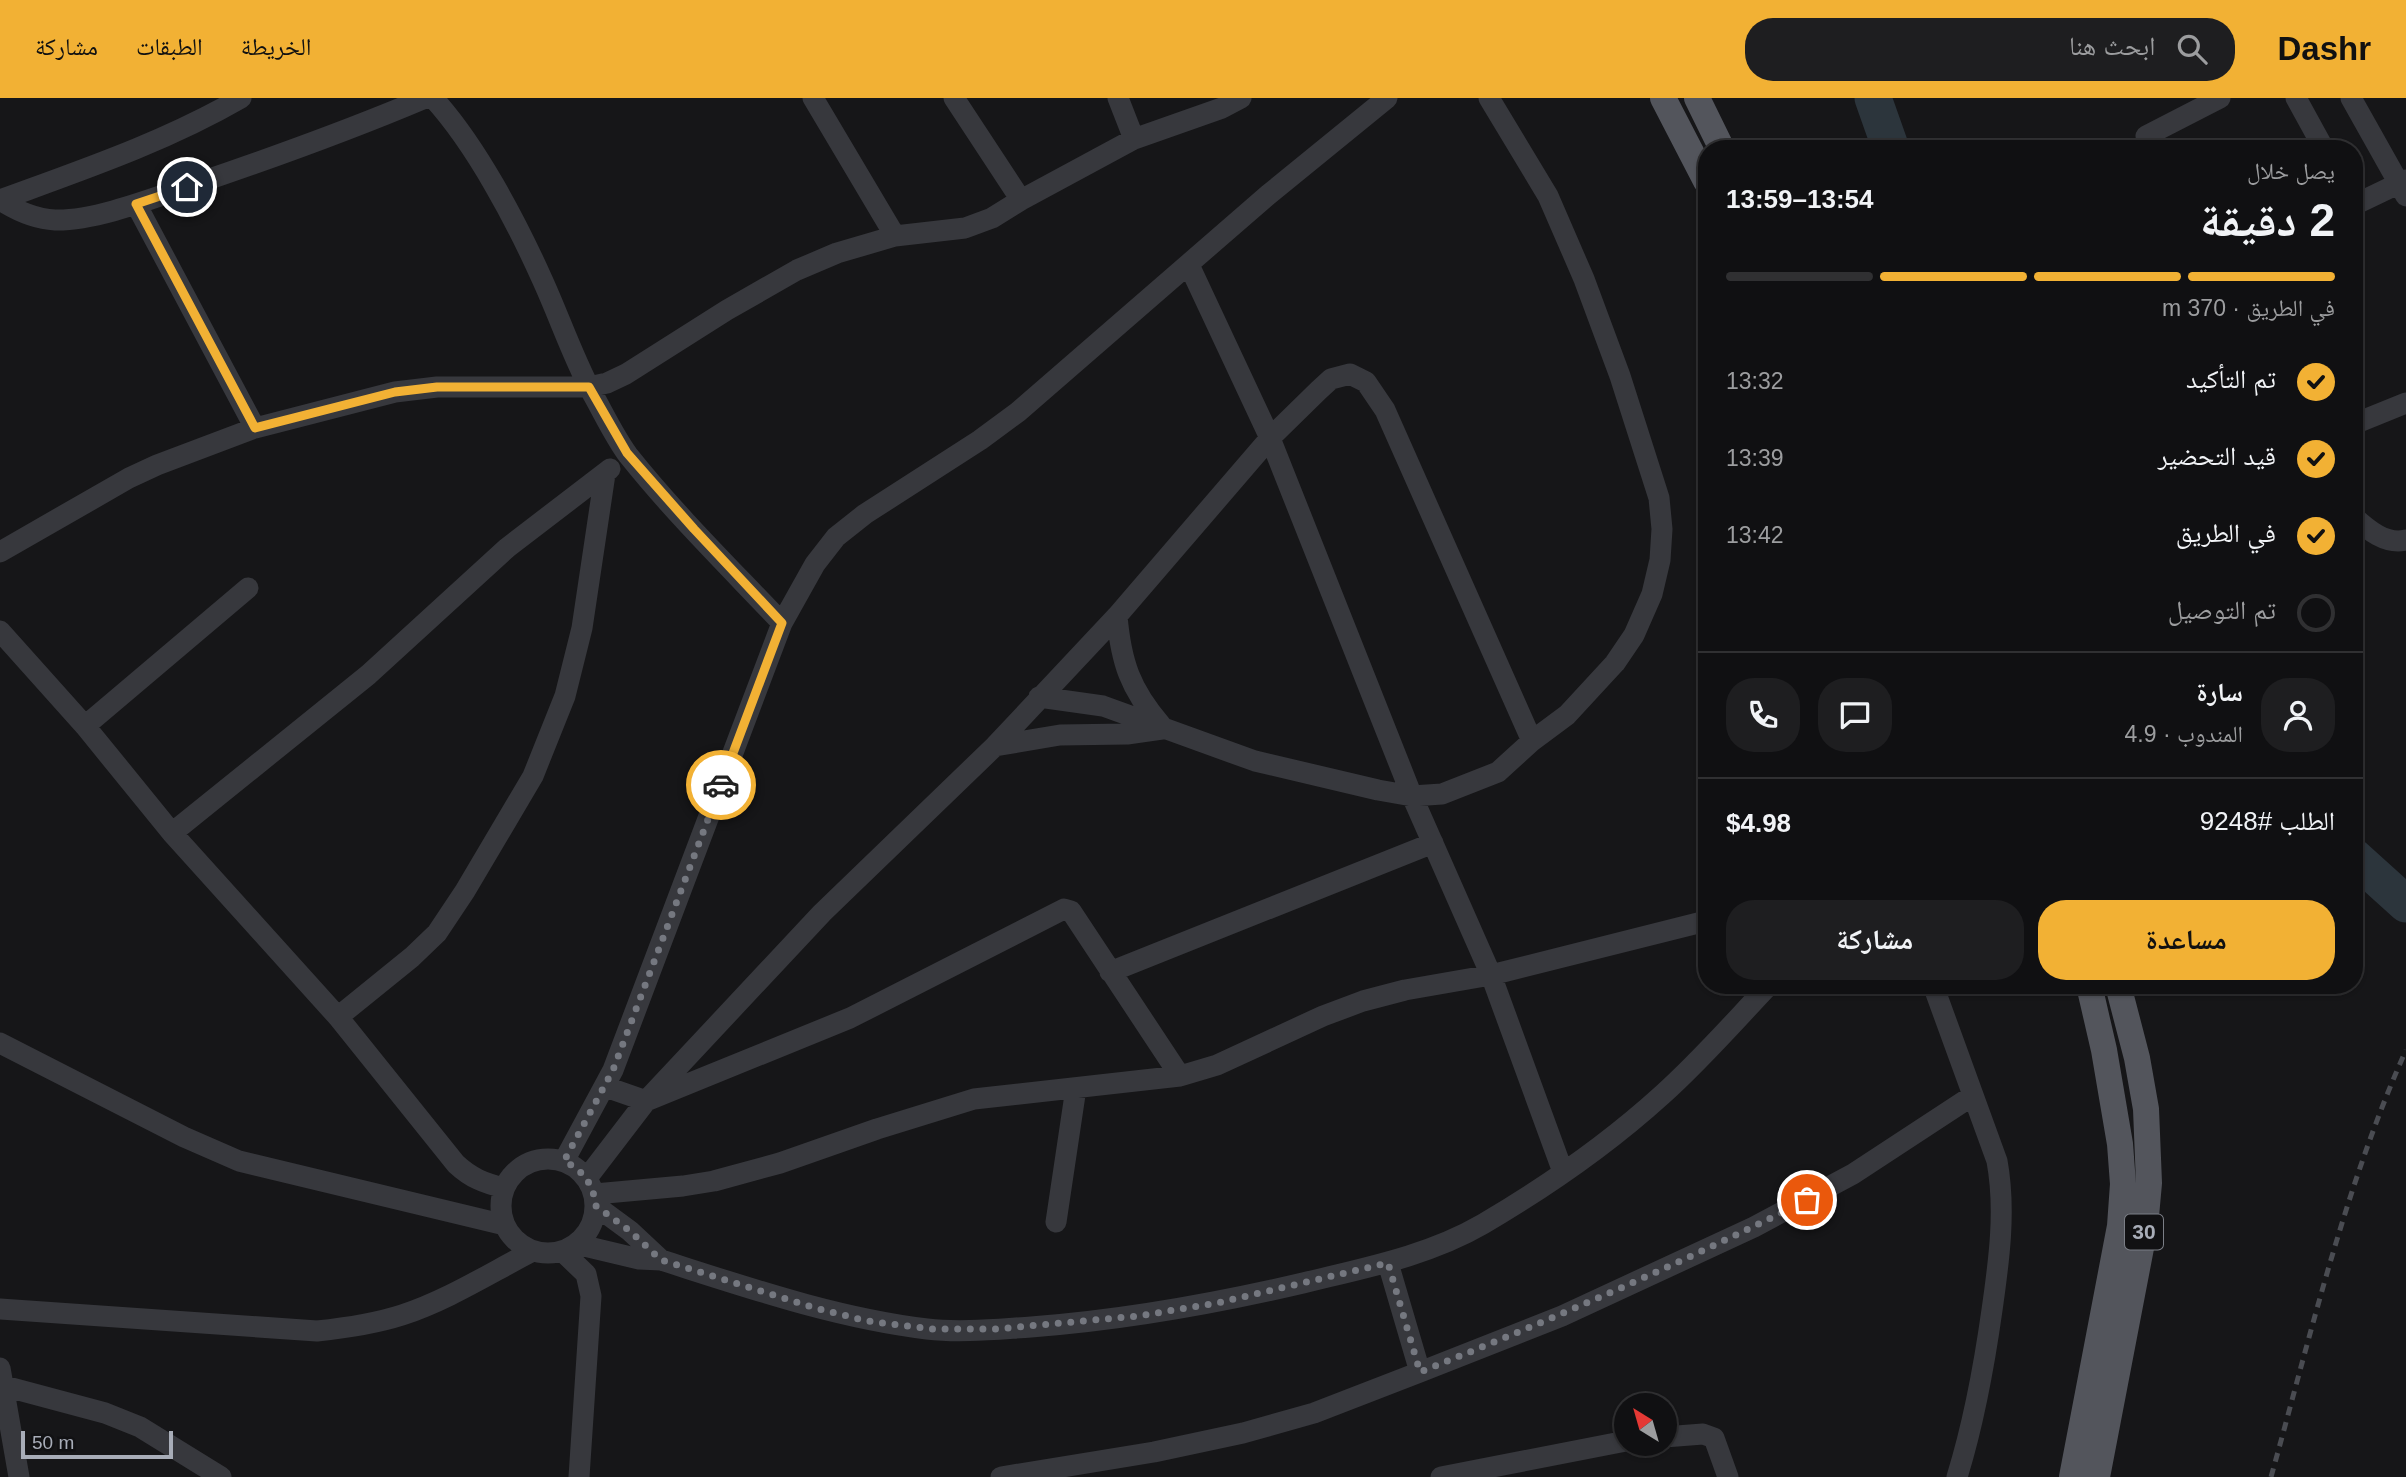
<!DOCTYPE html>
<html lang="ar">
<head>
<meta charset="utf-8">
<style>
  :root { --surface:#101012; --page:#1e1e20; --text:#f1f3f6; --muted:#9c9d9f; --line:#303032; --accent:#f2b134 }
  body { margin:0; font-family:Helvetica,"Noto Naskh Arabic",sans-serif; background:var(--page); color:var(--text); direction:rtl; height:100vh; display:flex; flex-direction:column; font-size:26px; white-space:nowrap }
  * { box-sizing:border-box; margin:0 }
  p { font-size:23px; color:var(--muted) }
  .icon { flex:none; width:38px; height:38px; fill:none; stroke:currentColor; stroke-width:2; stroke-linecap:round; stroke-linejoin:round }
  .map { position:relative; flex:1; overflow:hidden; direction:ltr }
  .details { position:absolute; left:1698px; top:42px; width:665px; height:854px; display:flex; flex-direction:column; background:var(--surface); border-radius:28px; box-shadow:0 2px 5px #0004,0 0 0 2px var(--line); direction:rtl }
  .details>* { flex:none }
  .needle { width:46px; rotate:323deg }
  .fabs { position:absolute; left:1614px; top:1295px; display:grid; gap:14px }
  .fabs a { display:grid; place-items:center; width:63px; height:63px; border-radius:50%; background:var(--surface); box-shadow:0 2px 5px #0004,0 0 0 2px var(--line); font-size:35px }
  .scale { position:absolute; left:21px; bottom:18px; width:152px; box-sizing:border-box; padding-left:7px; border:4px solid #a8adb8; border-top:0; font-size:19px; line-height:24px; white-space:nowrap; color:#a8adb8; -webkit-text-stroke:5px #111113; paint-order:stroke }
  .pin { position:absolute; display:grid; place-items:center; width:60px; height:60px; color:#fff; margin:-30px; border:4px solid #fff; border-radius:50%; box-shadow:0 2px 7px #0007 }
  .courier { position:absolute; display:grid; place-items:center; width:70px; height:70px; margin:-35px; border:5px solid #f2b134; border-radius:50%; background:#fff; color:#222; box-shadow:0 2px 9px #0007 }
  .head em { font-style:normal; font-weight:800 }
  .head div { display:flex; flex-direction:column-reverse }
  .head { display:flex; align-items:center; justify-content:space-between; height:119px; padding:0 28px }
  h1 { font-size:46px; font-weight:800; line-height:52px }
  .bar { display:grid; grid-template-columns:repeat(4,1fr); gap:10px 7px; align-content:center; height:84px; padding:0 28px }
  .bar i { height:9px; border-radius:5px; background:var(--line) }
  .bar .on { background:var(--accent) }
  .bar p { grid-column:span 4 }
  .line { display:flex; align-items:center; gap:18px; padding:0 28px; border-top:2px solid var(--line) }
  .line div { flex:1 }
  .round { display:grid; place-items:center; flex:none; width:74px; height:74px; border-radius:28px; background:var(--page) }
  ol { padding:0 28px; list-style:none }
  li { display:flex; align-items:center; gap:21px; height:77px }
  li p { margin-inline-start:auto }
  li .icon { padding:7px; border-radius:50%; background:var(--accent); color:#111; stroke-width:4 }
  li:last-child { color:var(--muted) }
  li i { width:38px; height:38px; border:4px solid var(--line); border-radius:50% }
  .primary-button { display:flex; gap:14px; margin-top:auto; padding:14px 28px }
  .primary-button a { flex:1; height:80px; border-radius:28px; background:var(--accent); color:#111; font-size:28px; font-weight:800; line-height:80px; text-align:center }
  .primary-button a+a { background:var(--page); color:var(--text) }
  header { display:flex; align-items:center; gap:42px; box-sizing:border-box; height:98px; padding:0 35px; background:var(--accent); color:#111 }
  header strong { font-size:33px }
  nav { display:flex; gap:38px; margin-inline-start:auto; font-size:24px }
  .search { width:490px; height:63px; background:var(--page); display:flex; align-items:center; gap:18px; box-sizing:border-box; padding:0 24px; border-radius:28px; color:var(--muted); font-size:26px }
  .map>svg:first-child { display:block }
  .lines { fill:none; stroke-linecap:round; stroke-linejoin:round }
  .river { stroke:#2c353c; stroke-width:37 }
  .minor { stroke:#37383d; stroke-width:21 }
  .major { stroke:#53555c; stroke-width:26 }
  .rail { stroke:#4a4c52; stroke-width:5; stroke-dasharray:9 7; stroke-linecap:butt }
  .done { stroke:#757880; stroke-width:7; stroke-dasharray:0 12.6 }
  .route { stroke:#f2b134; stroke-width:9 }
  .labels { text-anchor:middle; stroke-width:5; stroke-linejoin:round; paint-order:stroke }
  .shield { fill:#111113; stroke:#7b7e86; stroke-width:2 }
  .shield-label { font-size:21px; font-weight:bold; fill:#a8adb8 }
</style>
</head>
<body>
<header>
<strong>Dashr</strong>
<div class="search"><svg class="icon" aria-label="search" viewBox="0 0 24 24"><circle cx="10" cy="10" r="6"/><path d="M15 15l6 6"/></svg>ابحث هنا</div>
<nav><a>الخريطة</a><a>الطبقات</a><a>مشاركة</a></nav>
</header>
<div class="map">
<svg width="2406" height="1379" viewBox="0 0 2406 1379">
  <rect width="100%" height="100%" fill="#161618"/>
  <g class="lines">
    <path class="river" d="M1873,0l18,51
      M2354,759l52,47"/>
    <path class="minor" d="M433,0c43,47 83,123 109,181 17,37 30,76 49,112 12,21 23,45 37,64 47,59 102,113 154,168
      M813,0l82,138
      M954,0l67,102
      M1118,0l16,41
      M2296,0l28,51
      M2351,0l55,98
      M2146,38l74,-38
      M0,102c17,11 34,19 55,20 39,1 96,-21 134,-34 80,-27 158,-55 236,-88
      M0,102c82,-30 165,-58 241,-102
      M136,106l119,224
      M2354,107l52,-25
      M1189,167l81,173 142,358 79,179 72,197
      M2354,326l52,-21
      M2354,419c14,13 32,28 52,23
      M0,454l129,-74 28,-13 98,-37 140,-36 42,-5h152l18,-4 19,-9 101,-64 70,-40 40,-17 58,-17 70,-8 27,-10 29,-18 113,-61 88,-31 19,-10
      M1117,518c4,46 13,73 44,109
      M0,533l85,95 87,107 166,184 118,147c15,14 28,19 48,24
      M1039,599l64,9 152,55 123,29 34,6 30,-2 56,-22 34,-31 35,-26 48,-52 19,-28 18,-41 8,-34 2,-31 -3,-31 -39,-122 -36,-97 -36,-83 -59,-98
      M85,628l163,-138
      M995,648l65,-11 67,-1 35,-5
      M172,735l196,-158 139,-127 103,-79
      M1110,874l323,-129
      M1854,887h35
      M1933,887l64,176c9,49 2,100 -5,149 -8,57 -18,112 -35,167
      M338,919l74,-60 25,-24 28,-42 68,-115 32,-80 17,-68 23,-154
      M0,945l184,94 55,24 266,64
      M606,989l40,14 204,-83 214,-109 7,2 109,165
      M501 1108a47 47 0 1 1 94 0a47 47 0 1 1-94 0Z
      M564,1063l49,-91 169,-447 33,-59 21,-27 29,-23 115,-74 38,-28 250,-217 119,-97
      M587,1080l59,-77 176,-188 173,-167 122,-130 153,-178 49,-48 12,-11 19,-5 16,8 19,28 147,331
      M595,1096l88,-8 31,-5 66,-18 97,-34 97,-30 206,-23 37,-11 106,-49 40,-15 42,-11 86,-15 215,-54
      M596,1108l34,25 31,29
      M1056,1124l20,-134
      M576,1146l63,15 22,1c88,28 175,58 266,69 34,4 71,0 104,-2 93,-7 182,-23 272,-44 61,-15 125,-27 180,-59 63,-37 125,-80 179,-129 38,-34 72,-73 107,-110
      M562,1153l24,23 5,22 -12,181
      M1388,1165l32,109
      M0,1211l317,22c29,-3 57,-7 85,-16 46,-15 88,-42 131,-64
      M0,1270l19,109
      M4,1288l101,27 35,14 81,50
      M1664,1339l39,-3 11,4 14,39
      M1001,1379l153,-25 89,-19 71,-20 106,-41 142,-56 192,-89 99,-53 119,-78
      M1441,1379l185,-36"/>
    <path class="major" d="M1663,0l43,83
      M1697,0l25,51
      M2072,1379l48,-251 3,-42 -3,-40 -16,-94 -15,-65
      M2097,1379l48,-250 4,-44 -3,-74 -9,-51 -19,-73"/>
    <path class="rail" d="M2271,1379c40,-143 74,-291 135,-427"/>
  </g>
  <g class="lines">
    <path class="done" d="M721,687l-108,285 -49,91c20,10 29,23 32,45l34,25 31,29 154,48 52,13 65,8h64l142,-13 79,-13 171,-40 32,109c131,-52 260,-108 387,-172"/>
    <path class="route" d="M187,89l-51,17 119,224 140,-36 42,-5h152l38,66 67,76 88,94 -61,162"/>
  </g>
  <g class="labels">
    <rect class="shield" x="2125" y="1116.5" width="38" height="35" rx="5"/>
    <g class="shield-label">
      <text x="2144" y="1141">30</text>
    </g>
  </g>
</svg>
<div class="fabs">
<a><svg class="needle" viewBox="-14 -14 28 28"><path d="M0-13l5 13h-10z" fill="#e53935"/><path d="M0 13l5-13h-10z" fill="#9c9d9f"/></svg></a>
</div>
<div class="scale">50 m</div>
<div class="pin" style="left:1807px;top:1102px;background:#ea580c"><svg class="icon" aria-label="bag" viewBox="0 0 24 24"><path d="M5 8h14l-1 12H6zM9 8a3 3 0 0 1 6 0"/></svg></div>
<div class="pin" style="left:187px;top:89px;background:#1f2937"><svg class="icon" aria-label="home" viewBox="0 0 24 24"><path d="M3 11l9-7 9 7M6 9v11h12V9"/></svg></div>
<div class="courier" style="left:721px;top:687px"><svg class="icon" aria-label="car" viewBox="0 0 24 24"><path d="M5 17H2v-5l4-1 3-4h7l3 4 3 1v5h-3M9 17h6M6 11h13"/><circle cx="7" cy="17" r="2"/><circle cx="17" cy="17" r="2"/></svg></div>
<section class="details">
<div class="head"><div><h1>2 دقيقة</h1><p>يصل خلال</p></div><em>13:54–13:59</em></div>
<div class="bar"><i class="on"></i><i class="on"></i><i class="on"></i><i></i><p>في الطريق · 370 m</p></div>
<ol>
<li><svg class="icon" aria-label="check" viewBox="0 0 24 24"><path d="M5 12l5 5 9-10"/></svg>تم التأكيد<p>13:32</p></li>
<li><svg class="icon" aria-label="check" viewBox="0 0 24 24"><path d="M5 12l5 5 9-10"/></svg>قيد التحضير<p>13:39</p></li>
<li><svg class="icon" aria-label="check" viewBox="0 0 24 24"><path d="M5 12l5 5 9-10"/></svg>في الطريق<p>13:42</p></li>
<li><i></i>تم التوصيل</li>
</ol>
<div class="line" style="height:126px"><a class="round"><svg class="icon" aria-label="person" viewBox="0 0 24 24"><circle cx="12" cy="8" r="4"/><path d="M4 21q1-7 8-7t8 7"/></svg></a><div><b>سارة</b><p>المندوب · 4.9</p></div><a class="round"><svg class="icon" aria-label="chat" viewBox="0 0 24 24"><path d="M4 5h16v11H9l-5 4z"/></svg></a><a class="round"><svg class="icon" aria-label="phone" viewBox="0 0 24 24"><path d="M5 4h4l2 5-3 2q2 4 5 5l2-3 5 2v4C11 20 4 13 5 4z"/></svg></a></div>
<div class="line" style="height:91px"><div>الطلب #9248</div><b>$4.98</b></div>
<div class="primary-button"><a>مساعدة</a><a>مشاركة</a></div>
</section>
</div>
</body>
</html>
